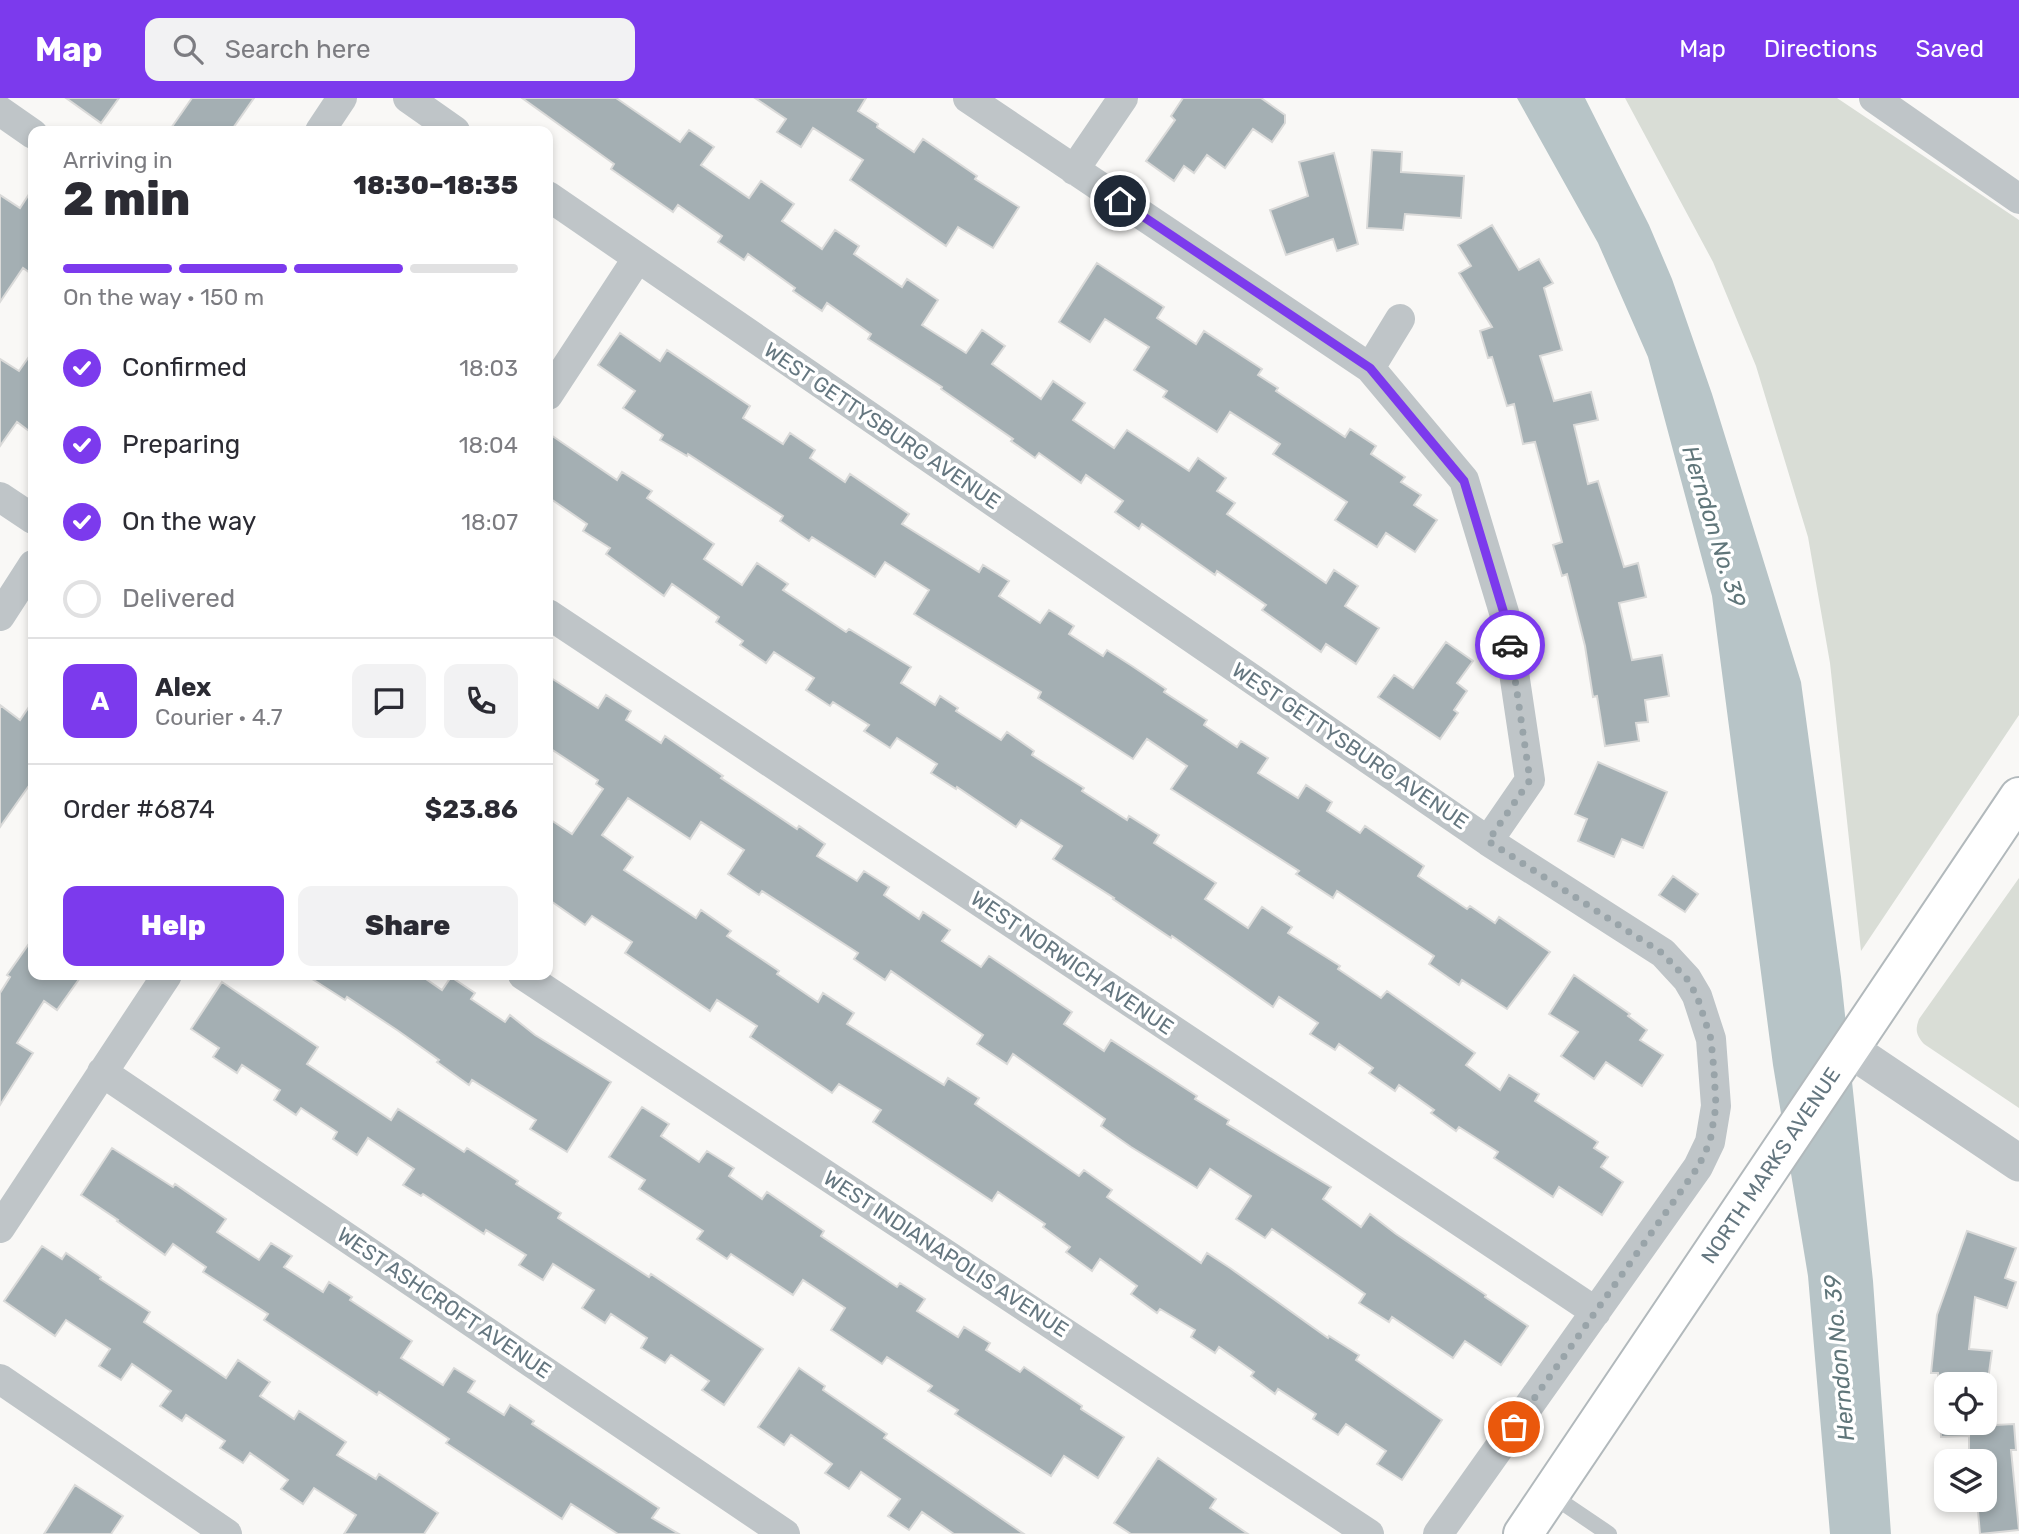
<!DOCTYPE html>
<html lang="en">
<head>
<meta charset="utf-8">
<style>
  :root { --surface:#fff; --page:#f2f2f3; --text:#2b2b33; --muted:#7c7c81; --line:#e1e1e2; --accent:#7c3aed }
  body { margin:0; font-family:Rubik,sans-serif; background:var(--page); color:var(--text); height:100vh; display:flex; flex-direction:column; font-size:26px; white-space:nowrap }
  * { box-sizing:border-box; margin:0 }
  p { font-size:23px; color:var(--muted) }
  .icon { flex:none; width:38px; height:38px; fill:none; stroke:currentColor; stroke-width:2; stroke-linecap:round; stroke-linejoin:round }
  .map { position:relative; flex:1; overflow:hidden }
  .drawer { position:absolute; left:28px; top:28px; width:525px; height:854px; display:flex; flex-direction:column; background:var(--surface); border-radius:14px; box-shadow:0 4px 10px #0003 }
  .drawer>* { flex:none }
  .tools { position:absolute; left:1934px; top:1274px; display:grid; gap:14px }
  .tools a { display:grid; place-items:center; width:63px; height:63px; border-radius:14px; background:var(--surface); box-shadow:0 4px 10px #0003; font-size:35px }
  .pin { position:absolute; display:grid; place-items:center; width:60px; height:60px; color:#fff; margin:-30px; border:4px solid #fff; border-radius:50%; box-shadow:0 2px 7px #0007 }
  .courier { position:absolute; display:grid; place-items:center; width:70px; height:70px; margin:-35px; border:5px solid #7c3aed; border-radius:50%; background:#fff; color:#222; box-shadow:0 2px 9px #0007 }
  .overview em { font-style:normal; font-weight:800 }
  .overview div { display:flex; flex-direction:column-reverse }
  .overview { display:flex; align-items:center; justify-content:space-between; height:119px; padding:0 35px }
  h1 { font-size:46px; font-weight:800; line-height:52px }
  .bar { display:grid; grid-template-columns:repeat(4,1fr); gap:10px 7px; align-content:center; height:84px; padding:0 35px }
  .bar i { height:9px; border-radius:5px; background:var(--line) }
  .bar .on { background:var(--accent) }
  .bar p { grid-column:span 4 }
  .line { display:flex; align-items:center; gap:18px; padding:0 35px; border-top:2px solid var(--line) }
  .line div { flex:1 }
  .round { display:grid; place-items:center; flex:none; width:74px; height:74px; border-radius:14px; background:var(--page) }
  ol { padding:0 35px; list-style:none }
  li { display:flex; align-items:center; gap:21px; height:77px }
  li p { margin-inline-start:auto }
  li .icon { padding:7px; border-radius:50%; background:var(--accent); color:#fff; stroke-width:4 }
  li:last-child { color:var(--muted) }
  li i { width:38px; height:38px; border:4px solid var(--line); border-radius:50% }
  .primary-button { display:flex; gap:14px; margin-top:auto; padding:14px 35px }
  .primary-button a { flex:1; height:80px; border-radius:14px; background:var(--accent); color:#fff; font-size:28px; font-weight:800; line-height:80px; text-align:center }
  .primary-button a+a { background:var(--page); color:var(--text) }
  header { display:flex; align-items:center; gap:42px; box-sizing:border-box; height:98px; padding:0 35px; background:var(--accent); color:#fff }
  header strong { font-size:33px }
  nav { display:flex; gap:38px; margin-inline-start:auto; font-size:24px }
  .search { width:490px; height:63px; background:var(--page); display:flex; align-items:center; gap:18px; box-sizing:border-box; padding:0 24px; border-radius:14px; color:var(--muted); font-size:26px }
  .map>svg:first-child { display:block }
  .green { fill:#d9ddd6 }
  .water { fill:#b7c4c7 }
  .building { fill:#a4afb3; stroke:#dadad9; stroke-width:2; fill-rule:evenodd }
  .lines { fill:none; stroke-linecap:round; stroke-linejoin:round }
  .secondary-casing { stroke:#b2b9bc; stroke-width:42 }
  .service { stroke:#bfc5c8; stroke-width:16 }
  .minor { stroke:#bfc5c8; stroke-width:30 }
  .tertiary { stroke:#bfc5c8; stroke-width:37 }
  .secondary { stroke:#fff; stroke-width:38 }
  .done { stroke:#99a4a9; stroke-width:7; stroke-dasharray:0 12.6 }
  .route { stroke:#7c3aed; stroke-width:9 }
  .labels { text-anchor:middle; stroke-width:7; stroke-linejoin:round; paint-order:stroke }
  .street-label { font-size:21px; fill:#657780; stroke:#fff }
  .water-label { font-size:23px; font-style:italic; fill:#60767a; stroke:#fff }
</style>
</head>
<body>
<header>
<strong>Map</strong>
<div class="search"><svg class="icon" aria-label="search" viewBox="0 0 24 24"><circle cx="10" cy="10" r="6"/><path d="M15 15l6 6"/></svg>Search here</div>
<nav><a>Map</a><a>Directions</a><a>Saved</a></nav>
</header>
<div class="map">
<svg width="2019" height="1436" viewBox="0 0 2019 1436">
  <rect width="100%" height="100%" fill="#f9f8f6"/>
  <path class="green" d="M1625,0h212l182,122v495l-158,236 -31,-288 -22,-126 -52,-171 -43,-104z
    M2019,780v230l-95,-64c-8,-9 -9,-14 -5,-25z"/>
  <path class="water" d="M1517,0h68l64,127 23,54 40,115 89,288 40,295 32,304 18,253h-61l-22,-258 -35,-211 -61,-469 -64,-239 -50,-114z"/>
  <path class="building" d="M66,0h53l-18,25z
    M192,0h62l-23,33h-62z
    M522,0h94l64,44 9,-12 25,17 -13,18 48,33 12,-17 33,23 -12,17 40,28 13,-19 24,16 -5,8 48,33 5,-8 31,21 -16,25 44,28 16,-23 23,16 -13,18 49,35 12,-18 32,22 -12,17 41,28 13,-18 62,41 9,-13 28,20 -9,13 18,12 -8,11 99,69 8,-13 24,16 -13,20 34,22 -23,36 -30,-20 -5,8 -59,-42 4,-5 -49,-34 -2,4 -73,-51 -3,5 -24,-17 8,-11 -37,-26 -5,8 -42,-30 -4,5 -24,-17 2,-2 -72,-50 1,-2 -74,-48 3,-5 -44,-31 -5,8 -29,-20 2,-3 -47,-34 -4,6 -26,-18 4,-6 -44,-31 -5,7 -62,-43 3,-5z
    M755,0h111l-8,13 20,13 -1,3 37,25 9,-13 54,37 -2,3 44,28 -26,41 -35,-21 -12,19 -96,-66 13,-20 -50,-32 -12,19 -24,-15 9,-13z
    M1183,0h78l24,17v8l-13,19 -19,-13 -28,39 -18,-13 -13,18 -10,-7 -10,15 -28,-20 29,-41 -4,-4z
    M1372,52l30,2 -1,20 63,4 -3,42 -56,-4 -2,16 -36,-2z
    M1334,55l24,91 -21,7 -4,-12 -47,16 -16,-45 38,-14 -9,-34z
    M33,90v87l-10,-7 -23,34v-107l20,13z
    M1492,127l27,45 20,-11 14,24 -9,5 18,62 -22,6 14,45 37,-9 7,28 -24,5 14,59 10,-3 26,86 14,-4 8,34 -27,6 13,57 30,-5 7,41 -24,4 3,22 -12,1 3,18 -34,5 -8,-50 -4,1 -8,-51 -18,-72 -5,2 -9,-31 9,-3 -27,-100 -12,2 -9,-40 -7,2 -15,-49 -4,1 -8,-27 12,-4 -33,-54 12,-7 -13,-21z
    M1097,165l67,44 -7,11 39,26 8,-13 58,38 -4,6 20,13 -2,3 69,46 5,-8 26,17 -5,8 34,23 -4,5 20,13 -7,10 23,15 -22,32 -29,-19 -9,14 -42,-27 12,-18 -74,-48 7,-10 -50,-32 -13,20 -54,-35 4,-6 -33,-21 15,-23 -44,-28 -15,23 -31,-20z
    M620,235l40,28 7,-11 83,56 -7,12 40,26 7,-11 25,17 -5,8 35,24 5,-8 59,40 -7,10 77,48 4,-7 26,16 -10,15 41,27 9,-13 25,16 -5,8 34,22 4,-6 25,16 34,23 -2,3 43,28 -3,5 33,22 4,-6 27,17 -10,15 40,25 8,-13 26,17 -5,9 33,22 5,-7 59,40 -6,10 49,33 3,-3 25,17 4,-6 51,35 -43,57 -45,-29 -3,5 -30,-21 5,-8 -97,-65 -4,7 -37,-24 3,-3 -128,-82 16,-23 -40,-27 -14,20 -95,-61 3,-6 -127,-78 15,-24 -44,-28 -10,15 -63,-40 -3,4 -29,-20 3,-5 -95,-62 -1,2 -27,-16 3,-5 -40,-27 12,-17 -37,-26z
    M33,253v83l-16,-12 -17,24v-87l19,12z
    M548,335l69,47 5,-8 30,19 -5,7 67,46 -10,15 38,26 15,-22 31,21 -5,6 63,42 3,-3 62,38 -10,16 34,22 5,-9 18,12 -2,3 45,29 6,-8 27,19 -2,4 52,33 -2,3 45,29 2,-4 30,19 -5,8 62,40 -11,16 43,29 14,-21 30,20 -4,6 52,33 -2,3 43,29 6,-7 88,62 -9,12 34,25 9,-15 30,19 -4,7 63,41 -4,6 14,9 -7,10 22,15 -21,33 -43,-28 -6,10 -59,-39 4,-6 -39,-25 -3,4 -25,-18 3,-3 -35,-25 -4,6 -26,-18 4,-5 -34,-24 -4,6 -25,-16 8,-11 -39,-26 -6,10 -101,-71 -1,2 -58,-39 1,-1 -61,-39 9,-13 -41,-26 -5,7 -59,-40 -1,2 -25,-16 6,-9 -40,-26 -7,10 -26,-17 5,-6 -36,-23 -3,4 -24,-16 8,-12 -40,-26 -8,11 -26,-18 3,-4 -27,-19 3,-5 -47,-33 -8,12 -58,-42 4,-6 -27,-17 4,-7 -39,-27z
    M1446,544l27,19 -16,22 10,8 -13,19 4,3 -18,26 -62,-42 16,-22 19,13z
    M548,578l50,32 8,-13 25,16 -5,9 35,23 4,-7 58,40 -2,2 76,51 2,-3 26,18 -8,12 40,25 7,-10 25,16 -5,8 35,24 4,-7 27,18 -8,11 39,26 8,-11 83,56 -8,12 40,27 7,-11 86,56 -2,3 34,21 -2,4 104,63 -8,12 38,28 9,-13 26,20 90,61 -1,2 43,29 -27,39 -36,-24 -12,17 -61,-41 -3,5 -30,-19 6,-9 -93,-65 -7,9 -29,-19 15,-23 -41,-27 -13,19 -66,-41 -30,-21 4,-7 -92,-65 -6,10 -30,-20 6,-9 -92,-64 -6,9 -31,-21 4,-6 -96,-62 -3,4 -31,-21 16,-24 -43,-28 -11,17 -62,-41 -26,37 31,22 -9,13 72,48 5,-8 30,21 -4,5 52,35 -2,3 41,28 5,-9 31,20 -7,11 97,61 4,-7 31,20 -4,6 104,72 5,-6 28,20 -5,7 94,66 6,-10 23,15 98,70 1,-2 30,19 -3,5 86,60 -40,60 -25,-16 9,-13 -40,-27 -8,11 -25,-16 3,-5 -38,-25 -3,5 -24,-18 3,-4 -35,-25 -4,6 -24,-16 4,-7 -35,-21 -3,4 -26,-19 6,-8 -37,-27 -8,12 -26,-19 4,-5 -27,-20 2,-3 -47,-32 -6,9 -119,-79 8,-12 -42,-26 -7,9 -82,-56 7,-11 -40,-26 -7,11 -85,-58 7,-11 -40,-26 -7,9 -37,-26v-81l24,16 31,-45 -7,-5 2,-4 -50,-33z
    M33,603v79l-33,47v-122l20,15z
    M1598,664l69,30 -24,56 -21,-9 -8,18 -36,-16 9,-22 -12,-5z
    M1673,778l25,18 -13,18 -26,-17z
    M33,840v37h49l-25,35 -13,-9 -27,42 16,10 -33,52v-112l10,-16 -3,-2z
    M306,877h114l22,15 9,-13 24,16 -4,6 34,23 5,-7 25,20 76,47 -44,70 -37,-23 6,-9 -64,-40 -3,5 -32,-23 2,-2 -42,-30 -50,-33 -2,3z
    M1574,877l56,39 -2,2 19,14 -7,10 23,15 -21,31 -36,-24 -12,17 -33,-23 17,-24 -29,-18z
    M222,884l96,65 -11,17 84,56 7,-11 66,43 3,-4 51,33 -2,3 45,29 -3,5 91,59 2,-3 112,75 -39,56 -22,-15 7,-9 -38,-26 -6,8 -24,-15 6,-10 -36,-24 -6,9 -23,-15 12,-18 -41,-26 -10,16 -24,-15 7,-10 -40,-25 -2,4 -61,-40 -2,2 -18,-11 11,-16 -46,-31 -11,17 -24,-16 4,-7 -36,-24 -5,7 -22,-15 6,-10 -38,-25 -5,8 -24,-16 6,-9 -28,-19z
    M642,1009l27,17 -8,12 38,26 8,-11 27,17 -5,8 33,23 5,-7 57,39 -3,5 76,51 3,-4 25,16 -8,12 41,26 6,-10 26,16 -4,7 34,22 4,-5 58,39 -1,3 43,28 -26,41 -34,-22 -13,20 -96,-62 3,-4 -30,-19 4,-5 -45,-29 -5,7 -51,-34 14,-22 -42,-28 -10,15 -62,-41 -4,5 -30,-20 6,-8 -64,-42 6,-9 -36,-23z
    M112,1050l61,39 2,-3 51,35 -9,13 42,28 12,-17 21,13 -8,11 39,25 6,-10 23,15 -2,3 62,41 -11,17 42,27 11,-17 21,13 -7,11 36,23 6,-10 24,16 -2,3 127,84 -7,10 27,16h-61l-47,-30 -9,15 -116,-76 3,-4 -70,-47 -2,3 -113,-75 4,-6 -65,-42 3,-5 -33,-23 -8,11 -48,-34 1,-1 -37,-25z
    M1967,1133l49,17 -11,30 11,4 -9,26 -32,-11 -6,52 23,2 -6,44 8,-1 2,31 18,-1 2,26h-5l8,80 -39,4 -3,-34h7v-48h-15v-16l-28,1 -3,-64h-7l6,-58zM1946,1286h38v39h-38z
    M42,1148l20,13 4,-6 35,24 -1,2 50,33 -6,10 82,56 12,-18 32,22 -10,14 34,23 5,-8 47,31 -9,13 39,24 3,-5 59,39 -14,21h-80l12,-19 -42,-27 -11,16 -22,-15 7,-9 -38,-27 -7,10 -23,-15 5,-7 -39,-26 -4,6 -22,-15 11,-15 -39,-27 -11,16 -22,-14 11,-17 -44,-29 -11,16 -51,-35z
    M799,1270l26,18 -2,4 64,44 -3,4 140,96h-70l-32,-22 -13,18 -21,-14 12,-17 -39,-27 -12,17 -24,-16 7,-9 -41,-29 -7,10 -26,-18z
    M1158,1360l58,41 -6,9 38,26h-117l-17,-11z
    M75,1387l48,31 -12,18h-67z"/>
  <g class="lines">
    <g class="secondary-casing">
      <g id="secondary">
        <path id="s1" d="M1523,1436l496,-737"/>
      </g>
    </g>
    <path class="service" d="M1550,1396l59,40"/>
    <path class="minor" d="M408,0l47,33
      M968,0l402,270 94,112 42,139 24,161 -42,61
      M1874,0l145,101
      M0,13l33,23
      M320,33l22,-33
      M1074,72l49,-72
      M548,98l940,645 175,112 24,26 10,17 14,43 5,67 -6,36 -12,25 -260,367
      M1370,270l30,-49
      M548,297l89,-136
      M0,399l33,22
      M548,516l1048,698
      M0,518l33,-51
      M523,877l846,559
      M102,974l683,462
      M0,1130l167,-253
      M0,1281l227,155"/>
    <path class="tertiary" d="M1851,952l168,113"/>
    <use href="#secondary" class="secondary"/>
  </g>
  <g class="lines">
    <path class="done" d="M1510,547l20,135 -42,61 174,112 25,26 10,17 14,43 3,32 2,35 -6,36 -12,25 -184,260"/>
    <path class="route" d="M1120,103l250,167 94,113 42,139 4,25"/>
  </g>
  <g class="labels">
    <g class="street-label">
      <text transform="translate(882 328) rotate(34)" y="7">WEST GETTYSBURG AVENUE</text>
      <text transform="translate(1350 648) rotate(34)" y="7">WEST GETTYSBURG AVENUE</text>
      <text transform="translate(1072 865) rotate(34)" y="7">WEST NORWICH AVENUE</text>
      <text dy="7" stroke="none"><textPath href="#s1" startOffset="444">NORTH MARKS AVENUE</textPath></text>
      <text transform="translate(946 1156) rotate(33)" y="7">WEST INDIANAPOLIS AVENUE</text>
      <text transform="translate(444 1205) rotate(34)" y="7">WEST ASHCROFT AVENUE</text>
    </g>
    <g class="water-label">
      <text transform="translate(1714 428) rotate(73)" y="8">Herndon No. 39</text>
      <text transform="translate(1839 1260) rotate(-95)" y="8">Herndon No. 39</text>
    </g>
  </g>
</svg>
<div class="tools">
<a><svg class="icon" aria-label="locate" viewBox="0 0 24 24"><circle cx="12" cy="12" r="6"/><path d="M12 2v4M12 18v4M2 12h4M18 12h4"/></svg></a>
<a><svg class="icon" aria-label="layers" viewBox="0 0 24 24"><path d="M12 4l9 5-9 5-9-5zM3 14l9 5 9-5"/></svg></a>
</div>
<div class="pin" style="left:1514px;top:1329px;background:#ea580c"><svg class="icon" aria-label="bag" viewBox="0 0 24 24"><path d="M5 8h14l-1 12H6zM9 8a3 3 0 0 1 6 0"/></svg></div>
<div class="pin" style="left:1120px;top:103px;background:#1f2937"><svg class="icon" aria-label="home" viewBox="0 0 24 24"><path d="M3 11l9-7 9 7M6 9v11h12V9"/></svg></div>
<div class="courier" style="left:1510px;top:547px"><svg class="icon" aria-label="car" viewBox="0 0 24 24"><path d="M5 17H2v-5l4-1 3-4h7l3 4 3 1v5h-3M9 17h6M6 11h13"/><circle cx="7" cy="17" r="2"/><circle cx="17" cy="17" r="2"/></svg></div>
<section class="drawer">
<div class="overview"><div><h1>2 min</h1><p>Arriving in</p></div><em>18:30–18:35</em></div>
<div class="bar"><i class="on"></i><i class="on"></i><i class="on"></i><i></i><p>On the way · 150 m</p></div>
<ol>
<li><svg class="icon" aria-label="check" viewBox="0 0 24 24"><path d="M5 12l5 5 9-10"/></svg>Confirmed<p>18:03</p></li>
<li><svg class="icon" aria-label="check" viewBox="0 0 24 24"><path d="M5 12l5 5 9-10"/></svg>Preparing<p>18:04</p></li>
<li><svg class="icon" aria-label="check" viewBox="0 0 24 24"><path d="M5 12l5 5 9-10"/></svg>On the way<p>18:07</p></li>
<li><i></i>Delivered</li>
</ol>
<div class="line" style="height:126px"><b class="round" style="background:var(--accent);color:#fff">A</b><div><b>Alex</b><p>Courier · 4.7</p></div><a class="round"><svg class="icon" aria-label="chat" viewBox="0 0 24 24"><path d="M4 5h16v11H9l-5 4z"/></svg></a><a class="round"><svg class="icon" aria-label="phone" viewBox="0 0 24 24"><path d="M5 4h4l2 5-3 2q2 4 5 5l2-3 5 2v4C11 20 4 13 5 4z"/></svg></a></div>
<div class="line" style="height:91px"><div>Order #6874</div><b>$23.86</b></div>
<div class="primary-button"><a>Help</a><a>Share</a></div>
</section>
</div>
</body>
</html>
